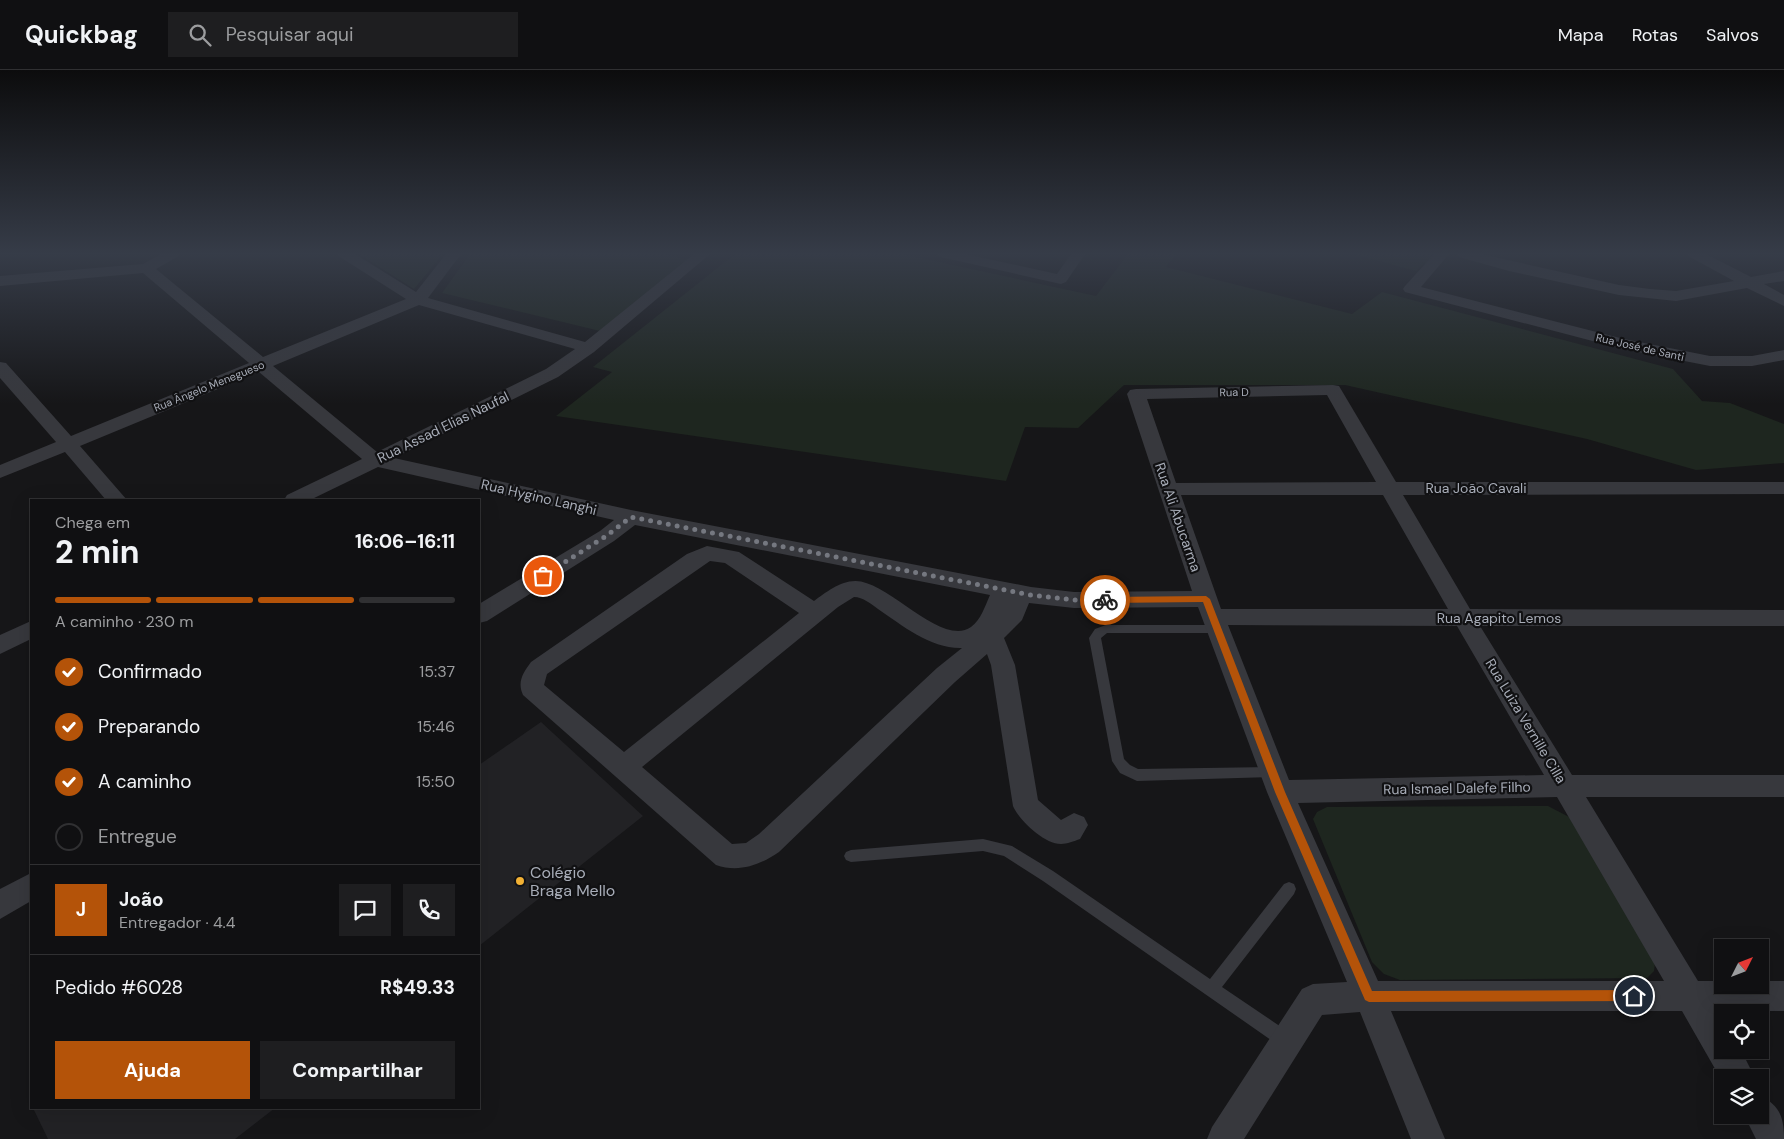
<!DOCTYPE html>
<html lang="pt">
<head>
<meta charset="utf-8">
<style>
  :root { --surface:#101012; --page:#1e1e20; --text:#f1f3f6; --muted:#9c9d9f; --line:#303032; --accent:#b45309 }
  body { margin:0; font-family:"DM Sans",sans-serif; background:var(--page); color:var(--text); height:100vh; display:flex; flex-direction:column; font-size:19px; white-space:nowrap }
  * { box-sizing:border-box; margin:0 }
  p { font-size:16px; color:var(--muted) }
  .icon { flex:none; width:28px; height:28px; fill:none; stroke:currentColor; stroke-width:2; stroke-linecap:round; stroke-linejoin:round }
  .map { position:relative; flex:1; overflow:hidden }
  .side { position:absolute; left:30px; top:429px; width:450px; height:610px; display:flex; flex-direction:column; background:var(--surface); border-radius:0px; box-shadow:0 5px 20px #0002,0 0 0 1px var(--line) }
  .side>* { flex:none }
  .needle { width:32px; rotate:48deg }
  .tools { position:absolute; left:1714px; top:869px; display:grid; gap:10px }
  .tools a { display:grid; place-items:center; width:55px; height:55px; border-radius:0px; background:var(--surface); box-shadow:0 5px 20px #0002,0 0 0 1px var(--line); font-size:25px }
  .pin { position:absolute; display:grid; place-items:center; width:42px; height:42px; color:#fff; margin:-21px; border:2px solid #fff; border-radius:50%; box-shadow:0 1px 5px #0007 }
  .courier { position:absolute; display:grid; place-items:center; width:50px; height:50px; margin:-25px; border:4px solid #b45309; border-radius:50%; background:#fff; color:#222; box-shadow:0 1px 6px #0007 }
  .overview em { font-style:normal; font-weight:700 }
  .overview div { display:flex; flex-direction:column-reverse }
  .overview { display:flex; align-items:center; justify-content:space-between; height:85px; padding:0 25px }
  h1 { font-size:32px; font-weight:700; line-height:38px }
  .bar { display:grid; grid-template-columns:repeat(4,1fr); gap:8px 5px; align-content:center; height:60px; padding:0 25px }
  .bar i { height:6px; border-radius:4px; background:var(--line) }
  .bar .current { background:var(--accent) }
  .bar p { grid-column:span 4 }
  .line { display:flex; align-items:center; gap:12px; padding:0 25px; border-top:1px solid var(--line) }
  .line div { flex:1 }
  .round { display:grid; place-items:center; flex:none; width:52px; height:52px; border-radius:0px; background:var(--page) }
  ol { padding:0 25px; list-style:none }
  li { display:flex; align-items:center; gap:15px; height:55px }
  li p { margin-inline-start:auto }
  li .icon { padding:5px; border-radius:50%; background:var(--accent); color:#fff; stroke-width:4 }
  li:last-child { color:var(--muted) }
  li i { width:28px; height:28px; border:2px solid var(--line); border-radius:50% }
  .cta { display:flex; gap:10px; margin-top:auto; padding:10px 25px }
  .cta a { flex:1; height:58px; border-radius:0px; background:var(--accent); color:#fff; font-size:20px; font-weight:700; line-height:58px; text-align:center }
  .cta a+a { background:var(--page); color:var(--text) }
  header { display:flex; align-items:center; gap:30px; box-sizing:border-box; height:70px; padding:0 25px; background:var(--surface); border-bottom:1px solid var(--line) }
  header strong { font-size:24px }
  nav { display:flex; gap:28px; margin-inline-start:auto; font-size:18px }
  .search { width:350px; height:45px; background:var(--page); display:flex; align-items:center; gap:12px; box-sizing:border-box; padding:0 18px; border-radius:0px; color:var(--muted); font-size:19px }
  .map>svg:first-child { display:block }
  .built { fill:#222225 }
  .green { fill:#1e261f }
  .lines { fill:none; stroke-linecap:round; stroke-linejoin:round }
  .service { fill:#37383d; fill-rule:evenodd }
  .minor { fill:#37383d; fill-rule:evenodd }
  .route { fill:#b45309 }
  .done { stroke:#757880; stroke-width:5; stroke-dasharray:0 9 }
  .poi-dot { fill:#f2b134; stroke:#111113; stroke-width:2 }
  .labels { text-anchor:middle; stroke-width:4.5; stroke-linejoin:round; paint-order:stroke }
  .far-street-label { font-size:11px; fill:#a8adb8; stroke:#111113 }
  .street-label { font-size:14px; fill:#a8adb8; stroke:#111113 }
  .near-poi-label { font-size:16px; fill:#a8adb8; stroke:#111113; text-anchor:start }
</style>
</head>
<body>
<header>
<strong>Quickbag</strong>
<div class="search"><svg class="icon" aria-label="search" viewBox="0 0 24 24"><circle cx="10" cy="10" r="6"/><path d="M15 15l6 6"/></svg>Pesquisar aqui</div>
<nav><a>Mapa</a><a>Rotas</a><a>Salvos</a></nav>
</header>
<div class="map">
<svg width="1784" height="1069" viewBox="0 0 1784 1069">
  <rect width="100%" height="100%" fill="#161618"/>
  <path class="built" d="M541,652l102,94 -164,130v-181z
    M33,1038h242l-40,31h-187z"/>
  <path class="green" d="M359,184h84l-29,35z
    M470,184h195l24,6 -89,71 -158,-38z
    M735,184h167l194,42 32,-42h48l-10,13 186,47 30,-22 291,77 29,32 28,2 54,21v39l-88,7 -109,-31 -242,-54h-221l-46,43 -53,-1 -19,54 -450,-65 56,-44 -19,-5z
    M1353,184h82l-19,17z
    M1548,736l21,11 87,139 -2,15 -7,7 -247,2 -16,-6 -12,-12 -59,-143 4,-7 10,-5z"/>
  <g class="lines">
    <path class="service" d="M1106,555h113l4,1 2,3 -2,3 -4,1h-112l-6,5 23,121 6,6 8,4 135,-2 5,1 2,4 -2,4 -5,1 -136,4 -17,-8 -8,-12 -23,-123 6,-9z
      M983,769l29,7 41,25 157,108 74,-95 5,-2 5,2 2,5 -2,5 -72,93 71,48 2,6 -2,6 -6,2 -6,-2 -238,-166 -39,-25 -21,-5 -132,11 -5,-2 -2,-4 2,-4 5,-2z"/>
    <path class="minor" d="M161,184h18l-2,3 -21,12 107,88 143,-58 -66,-42 -2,-3h17l61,38 30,-38h15l-33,44 157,44 109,-88h16l-116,98 -36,25 -164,81 237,52 400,77 43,5 118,-1 -65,-197 3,-4 6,-1 197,-4 6,1 57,96h388v12l-381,1 67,114 314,1v16h-304l92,149h212v22h-198l112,184h24v4h38v-4h24v30h-67l5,9v30h19l14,28h-33v3l-40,-70h-291l54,128h-34l-51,-127 -38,3 -78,124h-37l5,-12 90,-138 11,-5 34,-2 -80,-190 -69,-185 -124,1 -45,-5 -7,17 -18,18 11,27 23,135 23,20 13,-7 10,4 4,8 -8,14c-6,2 -13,5 -19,5 -17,0 -42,-24 -48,-38l-22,-141 -4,-11 -32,28 -176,170c-19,13 -40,21 -63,13l-193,-170c-6,-13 0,-22 8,-33l156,-108 20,-8 32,6 75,49c11,-8 26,-20 41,-20 32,-1 87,67 116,46 10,-7 14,-21 19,-32l-355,-70 -21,16 -127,80 -8,2v-19l121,-73 14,-11 -236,-53 -68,33h-26l3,-5 75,-36 -103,-87 -179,74 47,54h-21l-41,-48 -65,26v-13l56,-23 -56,-64v-16l6,1 65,73 178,-73 -106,-90 -143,13v-10l143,-12zM419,235l156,44 -29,20 -169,83 -104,-86zM1327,325l49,87 -200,1 -29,-84zM1181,425h202l65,114h-227zM710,491l15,2 74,50 -175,139 -80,-67 3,-11zM854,527c9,0 17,7 24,12 25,17 53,40 84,39l-25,20 -178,166 -13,9 -14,1 -90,-77 196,-160zM1228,555l229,1 87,149 -255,5zM1557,727l107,184h-286l-80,-178z
      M938,184h27l92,20 14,-20h14l-19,28 -5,2 -116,-26 -5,-1z
      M1434,184h15l-28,33 203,52 86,17h42l32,-6v10l-32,6h-42l-87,-17 -218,-57 -2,-3 2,-3z
      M1457,184h24l138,31 31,4 26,2 58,-10 -44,-24 -2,-3h18l45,23 33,-6v10l-20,3 20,11v11l-37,-18 -71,13 -57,-6 -110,-24 -50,-14z
      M31,551v18l-31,15v-19z
      M31,803v28l-31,18v-30z
      M1760,1026c20,9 24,22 24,43h-28l-12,-24h16z"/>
  </g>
  <linearGradient id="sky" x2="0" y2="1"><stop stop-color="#0c0c0d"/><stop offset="0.55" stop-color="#363c48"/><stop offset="1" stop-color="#363c48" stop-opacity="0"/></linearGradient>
  <rect width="1784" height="334" fill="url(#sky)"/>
  <path class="route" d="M1206,526l4,3 75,193 87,199 262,-1 4,2 2,4 -2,3 -4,2 -265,1 -4,-2 -90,-208 -72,-190 -98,1 -4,-3 4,-3z"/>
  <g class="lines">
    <path class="done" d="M543,506l63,-40 25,-19 400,78 43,5h31"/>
  </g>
  <circle class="poi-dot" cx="520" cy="811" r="5"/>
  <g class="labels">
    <g class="far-street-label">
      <text transform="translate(1640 277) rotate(13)" y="4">Rua José de Santi</text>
      <text transform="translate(209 316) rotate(-22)" y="4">Rua Ângelo Menegueso</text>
      <text transform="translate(1234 322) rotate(-1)" y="4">Rua D</text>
    </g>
    <g class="street-label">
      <text transform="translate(443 357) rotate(-26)" y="5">Rua Assad Elias Naufal</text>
      <text x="1476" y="423">Rua João Cavali</text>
      <text transform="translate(539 427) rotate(13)" y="5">Rua Hygino Langhi</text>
      <text transform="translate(1178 447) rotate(71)" y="5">Rua Ali Abucarma</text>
      <text x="1499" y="553">Rua Agapito Lemos</text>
      <text transform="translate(1526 651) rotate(59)" y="5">Rua Luiza Vernille Cilla</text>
      <text transform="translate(1457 718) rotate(-1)" y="5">Rua Ismael Dalefe Filho</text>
    </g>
    <g class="near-poi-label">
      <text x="530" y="808">Colégio<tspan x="530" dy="18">Braga Mello</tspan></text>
    </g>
  </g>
</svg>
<div class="tools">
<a><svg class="needle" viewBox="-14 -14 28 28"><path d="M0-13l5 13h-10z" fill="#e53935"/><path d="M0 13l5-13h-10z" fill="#9c9d9f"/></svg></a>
<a><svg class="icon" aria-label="locate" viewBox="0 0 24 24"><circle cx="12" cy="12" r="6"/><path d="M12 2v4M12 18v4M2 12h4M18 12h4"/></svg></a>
<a><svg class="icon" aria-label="layers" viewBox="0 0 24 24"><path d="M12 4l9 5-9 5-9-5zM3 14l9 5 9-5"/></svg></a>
</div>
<div class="pin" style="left:543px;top:506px;background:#ea580c"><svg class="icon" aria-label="bag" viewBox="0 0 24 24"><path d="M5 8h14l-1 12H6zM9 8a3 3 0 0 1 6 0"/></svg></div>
<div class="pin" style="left:1634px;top:926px;background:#1f2937"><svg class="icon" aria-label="home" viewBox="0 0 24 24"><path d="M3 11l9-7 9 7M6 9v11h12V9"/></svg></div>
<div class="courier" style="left:1105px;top:530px"><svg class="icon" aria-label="bike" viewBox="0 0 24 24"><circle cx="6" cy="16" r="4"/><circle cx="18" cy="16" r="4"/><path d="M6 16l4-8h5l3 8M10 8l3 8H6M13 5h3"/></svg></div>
<section class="side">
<div class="overview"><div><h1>2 min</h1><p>Chega em</p></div><em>16:06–16:11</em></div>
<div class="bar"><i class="current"></i><i class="current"></i><i class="current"></i><i></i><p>A caminho · 230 m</p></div>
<ol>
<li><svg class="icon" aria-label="check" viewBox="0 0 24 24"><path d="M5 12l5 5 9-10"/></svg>Confirmado<p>15:37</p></li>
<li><svg class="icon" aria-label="check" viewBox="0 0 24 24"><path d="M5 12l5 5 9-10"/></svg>Preparando<p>15:46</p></li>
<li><svg class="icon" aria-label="check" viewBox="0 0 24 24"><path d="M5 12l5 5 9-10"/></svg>A caminho<p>15:50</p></li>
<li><i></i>Entregue</li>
</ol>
<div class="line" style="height:90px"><b class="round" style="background:var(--accent);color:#fff">J</b><div><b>João</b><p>Entregador · 4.4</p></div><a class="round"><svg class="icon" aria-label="chat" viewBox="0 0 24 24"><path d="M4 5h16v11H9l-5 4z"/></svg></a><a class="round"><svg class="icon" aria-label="phone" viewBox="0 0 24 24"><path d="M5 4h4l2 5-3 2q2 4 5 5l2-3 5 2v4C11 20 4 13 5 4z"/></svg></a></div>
<div class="line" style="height:65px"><div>Pedido #6028</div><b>R$49.33</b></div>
<div class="cta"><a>Ajuda</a><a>Compartilhar</a></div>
</section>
</div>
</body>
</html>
